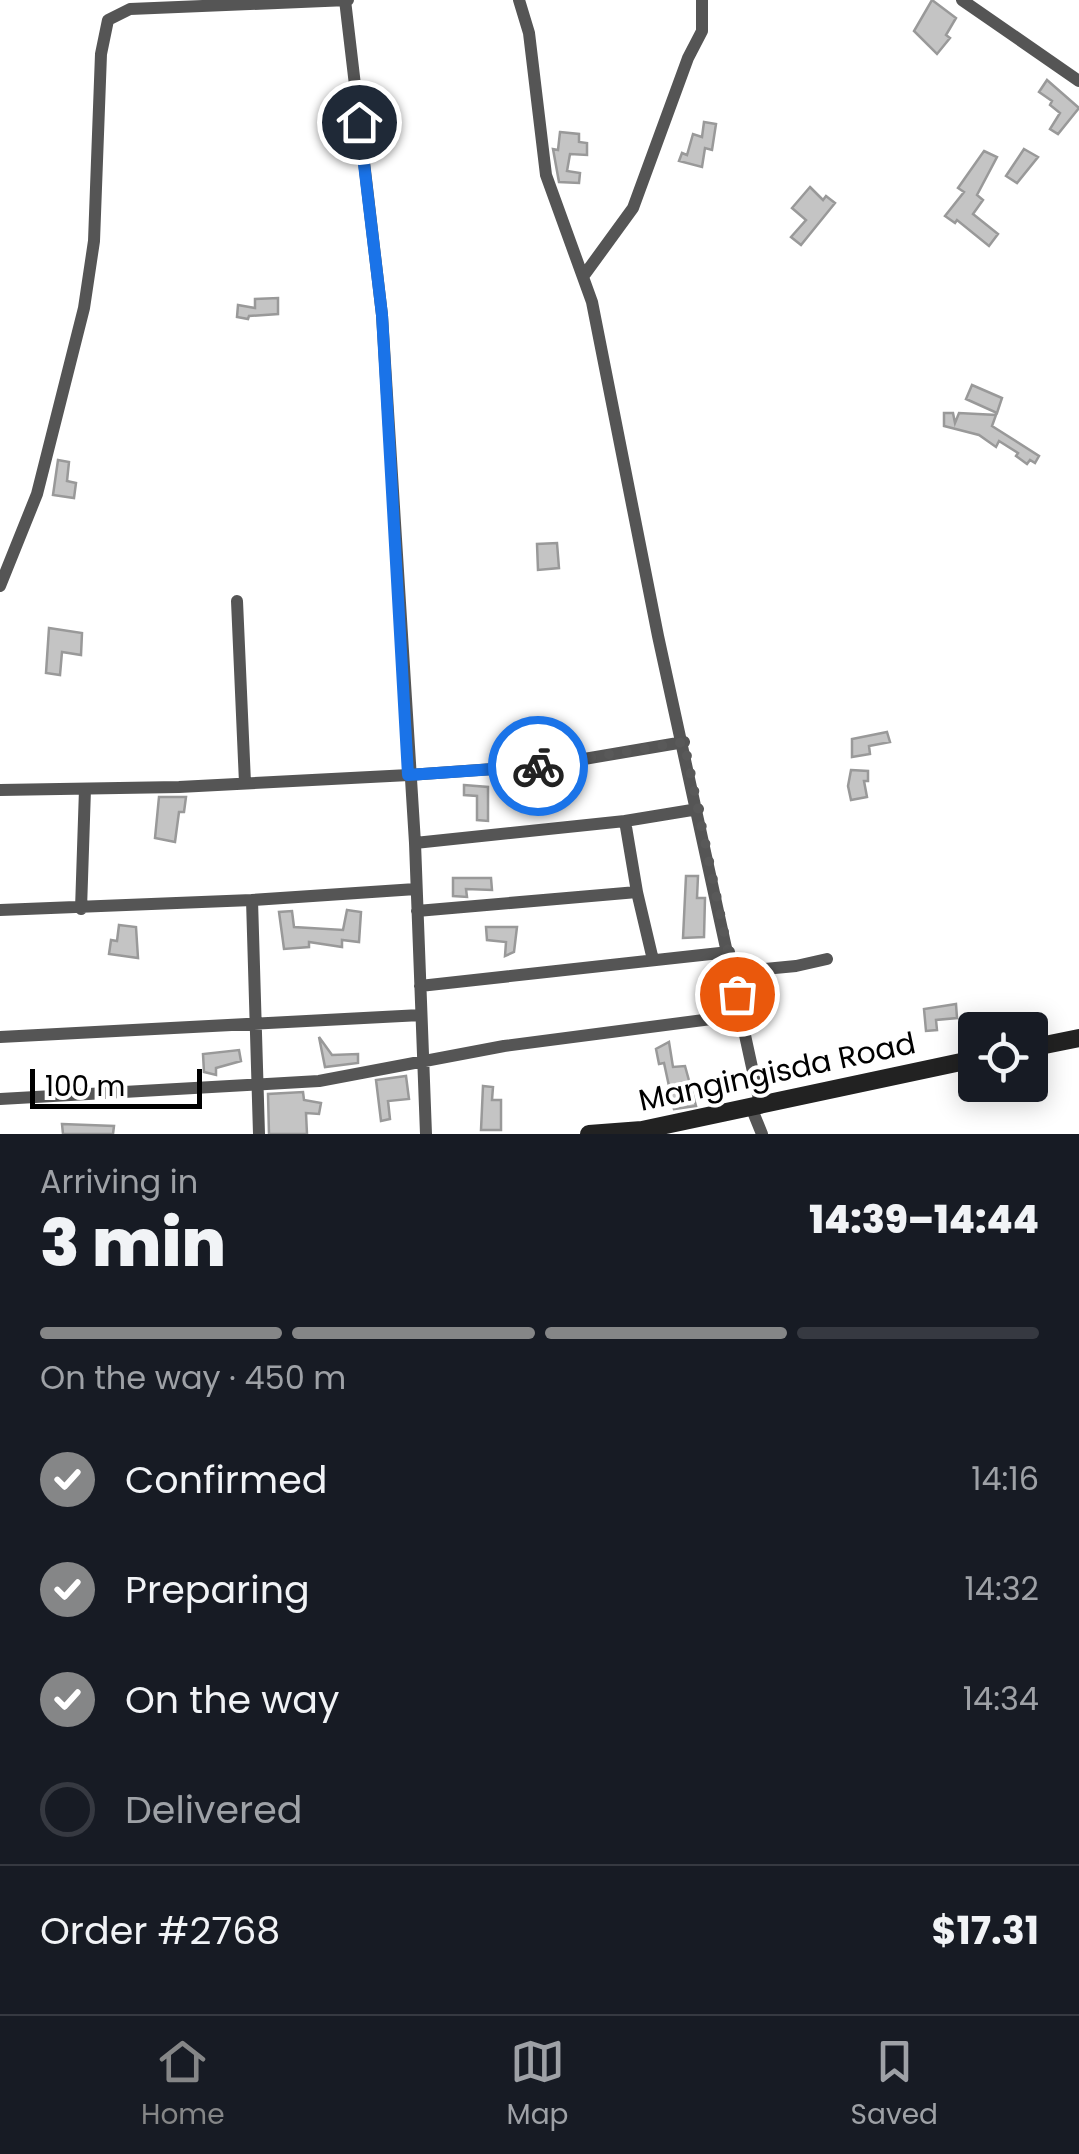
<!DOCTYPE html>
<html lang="en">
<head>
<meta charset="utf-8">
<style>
  :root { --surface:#171b24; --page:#20242c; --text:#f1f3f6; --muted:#9ea1a6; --line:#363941; --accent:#858687 }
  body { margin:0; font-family:Poppins,sans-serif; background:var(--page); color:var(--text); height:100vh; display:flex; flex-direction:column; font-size:38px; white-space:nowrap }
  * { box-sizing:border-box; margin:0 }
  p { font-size:32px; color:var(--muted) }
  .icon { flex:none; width:55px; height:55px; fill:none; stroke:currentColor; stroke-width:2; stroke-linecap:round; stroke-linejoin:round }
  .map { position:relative; height:1134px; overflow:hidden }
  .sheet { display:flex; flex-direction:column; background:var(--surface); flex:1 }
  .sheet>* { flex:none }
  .fabs { position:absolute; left:958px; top:1012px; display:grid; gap:20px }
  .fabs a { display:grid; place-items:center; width:90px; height:90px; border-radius:10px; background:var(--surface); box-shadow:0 5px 25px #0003; font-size:50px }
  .scale { position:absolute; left:30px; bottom:25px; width:172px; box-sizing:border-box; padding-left:10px; border:5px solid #000; border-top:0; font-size:28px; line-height:35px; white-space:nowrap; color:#000; -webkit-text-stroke:8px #fff; paint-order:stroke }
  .pin { position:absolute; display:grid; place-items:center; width:85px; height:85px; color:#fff; margin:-42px; border:5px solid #fff; border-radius:50%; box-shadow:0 2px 10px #0007 }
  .courier { position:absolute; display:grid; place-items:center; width:100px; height:100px; margin:-50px; border:8px solid #1a73e8; border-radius:50%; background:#fff; color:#222; box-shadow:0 2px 12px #0007 }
  .headline em { font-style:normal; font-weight:800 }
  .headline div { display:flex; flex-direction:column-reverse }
  .headline { display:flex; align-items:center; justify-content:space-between; height:170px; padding:0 40px }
  h1 { font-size:65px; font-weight:800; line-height:75px }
  .bar { display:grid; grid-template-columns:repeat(4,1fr); gap:15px 10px; align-content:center; height:120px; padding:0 40px }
  .bar i { height:12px; border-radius:8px; background:var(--line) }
  .bar .current { background:var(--accent) }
  .bar p { grid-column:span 4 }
  .line { display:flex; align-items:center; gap:25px; padding:0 40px; border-top:2px solid var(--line) }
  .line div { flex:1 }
  ol { padding:0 40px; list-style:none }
  li { display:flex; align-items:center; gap:30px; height:110px }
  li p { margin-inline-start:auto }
  li .icon { padding:10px; border-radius:50%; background:var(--accent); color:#fff; stroke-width:4 }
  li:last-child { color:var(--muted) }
  li i { width:55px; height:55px; border:5px solid var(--line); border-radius:50% }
  .dock { display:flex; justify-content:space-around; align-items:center; height:140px; border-top:2px solid var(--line); background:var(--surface); font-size:28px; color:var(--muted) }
  .dock a { display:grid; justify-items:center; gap:5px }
  .dock .current { color:var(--accent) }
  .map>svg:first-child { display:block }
  .building { fill:#c4c4c4; stroke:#999; stroke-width:2.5 }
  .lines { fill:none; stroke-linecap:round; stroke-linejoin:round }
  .street { stroke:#555; stroke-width:12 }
  .secondary { stroke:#222; stroke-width:18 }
  .done { stroke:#595959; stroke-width:10; stroke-dasharray:0 18 }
  .route { stroke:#1a73e8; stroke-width:12 }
  .labels { text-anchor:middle; stroke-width:8; stroke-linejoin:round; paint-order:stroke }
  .street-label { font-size:30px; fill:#000; stroke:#fff }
</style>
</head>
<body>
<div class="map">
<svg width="1079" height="1134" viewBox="0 0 1079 1134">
  <rect width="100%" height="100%" fill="#fff"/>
  <path class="building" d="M932,0l24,18 -10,17 4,3 -13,16 -23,-23z
    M1047,80l32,28 -21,26 -8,-5 10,-16 -10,-8 2,-4 -13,-9z
    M704,122l12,2 -4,26 -7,-2 -3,19 -23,-6 3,-8 5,2 6,-21 9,3z
    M560,132l19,2v8l8,1v12l-17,-1 -3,17 13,2 -1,10 -20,-1 -6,-33 5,1z
    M1024,149l14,8 -21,26 -11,-7z
    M984,151l13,6 -20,38 6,5 -10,14 25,20 -9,12 -32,-26 -2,3 -10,-7 19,-24 -6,-4z
    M810,187l13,13 3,-4 9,7 -34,42 -10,-8 15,-17 -14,-12z
    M278,298v16l-29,2 -1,3 -11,-2 1,-12 17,3v-9z
    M972,385l30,13 -5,15 -31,-14z
    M944,413h9l2,10 4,-10 37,2 -4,11 47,30 -4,7 -5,-3 -3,4 -11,-8 2,-3 -19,-12 -3,6 -17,-12 -35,-9z
    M58,460l11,2 -2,19 9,2 -2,15 -21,-3z
    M557,543l2,25 -21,2 -1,-26z
    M49,628l33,5 -1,22 -19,-3 -2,23 -14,-2z
    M887,732l3,10 -21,4 1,8 -18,3v-18z
    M851,770l17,1v10h-4l3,16 -16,3 -3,-14z
    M464,785l24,2v34l-11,-1v-24l-13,-1z
    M159,797h27l-2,15h-5l-4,30 -20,-4z
    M686,876h12l-1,22h8l-1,39 -21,1z
    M453,878h38l1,12 -26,-1 1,8 -14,-1z
    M347,910l14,2 -2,30 -17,-2v7l-33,-5v5l-25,2 -5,-37 13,-1 2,16 49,3z
    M119,925l17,2 2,31 -29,-4 2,-14 6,1z
    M486,927h31l-3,25 -9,4 1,-14 -19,-2z
    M956,1004l1,14 -21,2 1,10 -11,1 -2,-22z
    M319,1037l13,18 26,-1v9l-33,4z
    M669,1042l4,25 12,-1 11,40 -22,3 -10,-46 -5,1 -3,-15z
    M239,1050l2,11 -25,7v7l-12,-3 -1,-18z
    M406,1076l3,23 -21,2 2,18 -9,2 -5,-41z
    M483,1086l10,1 -1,13h9v30h-20z
    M303,1092l1,8 17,3 -2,11 -13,-1 1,21h-38l-1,-40z
    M62,1124l52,2 -1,8h-50z"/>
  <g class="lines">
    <path class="street" d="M345,0l37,315 33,528 11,291
      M519,0l10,33 17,142 46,127 66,334 102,468
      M962,0l117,81
      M585,274l48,-66 55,-150 14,-27v-31
      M0,586l37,-92 47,-186 10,-67 7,-187 7,-34 22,-11 218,-9
      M237,601l8,182
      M0,790l179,-3 230,-12 140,-10 135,-23
      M415,843l210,-22
      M637,892l-12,-71 73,-12
      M81,909l4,-120
      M0,910l252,-10
      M417,911l220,-19 16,68
      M733,972l63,-6 31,-7
      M420,986l309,-34
      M0,1037l421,-22
      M0,1099l319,-18 185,-35 238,-31
      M751,1107l11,27
      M259,1134l-7,-234 164,-11"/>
    <path class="secondary" d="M1030,1048l49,-10
      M589,1134l53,-4 333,-71"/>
  </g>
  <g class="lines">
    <path class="done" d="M538,766l146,-24 53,252"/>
    <path class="route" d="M359,122l23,193 26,460 130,-9"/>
  </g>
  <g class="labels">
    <g class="street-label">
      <text transform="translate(777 1072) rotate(-12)" y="10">Mangingisda Road</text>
    </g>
  </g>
</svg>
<div class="fabs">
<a><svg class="icon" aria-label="locate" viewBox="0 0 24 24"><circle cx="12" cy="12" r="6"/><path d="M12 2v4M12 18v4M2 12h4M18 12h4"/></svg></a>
</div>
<div class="scale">100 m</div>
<div class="pin" style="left:737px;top:994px;background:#ea580c"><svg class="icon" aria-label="bag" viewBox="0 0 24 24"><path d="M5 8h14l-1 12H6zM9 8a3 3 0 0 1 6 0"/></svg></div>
<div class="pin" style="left:359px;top:122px;background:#1f2937"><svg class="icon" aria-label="home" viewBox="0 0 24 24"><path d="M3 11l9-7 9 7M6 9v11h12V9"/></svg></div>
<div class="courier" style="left:538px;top:766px"><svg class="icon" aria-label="bike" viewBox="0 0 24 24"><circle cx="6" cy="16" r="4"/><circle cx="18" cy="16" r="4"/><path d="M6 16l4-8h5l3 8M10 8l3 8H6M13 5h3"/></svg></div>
</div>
<section class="sheet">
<div class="headline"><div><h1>3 min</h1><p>Arriving in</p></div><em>14:39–14:44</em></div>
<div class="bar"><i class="current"></i><i class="current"></i><i class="current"></i><i></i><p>On the way · 450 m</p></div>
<ol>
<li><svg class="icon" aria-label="check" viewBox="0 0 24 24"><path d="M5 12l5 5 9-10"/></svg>Confirmed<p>14:16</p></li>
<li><svg class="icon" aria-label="check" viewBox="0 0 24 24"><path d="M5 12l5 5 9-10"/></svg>Preparing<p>14:32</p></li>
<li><svg class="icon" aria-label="check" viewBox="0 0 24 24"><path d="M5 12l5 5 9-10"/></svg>On the way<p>14:34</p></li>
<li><i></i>Delivered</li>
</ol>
<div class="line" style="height:130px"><div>Order #2768</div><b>$17.31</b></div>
</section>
<nav class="dock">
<a class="current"><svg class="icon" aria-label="home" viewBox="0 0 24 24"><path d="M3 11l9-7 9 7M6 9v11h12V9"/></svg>Home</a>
<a><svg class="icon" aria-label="map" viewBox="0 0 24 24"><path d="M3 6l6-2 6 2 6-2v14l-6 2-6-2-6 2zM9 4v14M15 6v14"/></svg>Map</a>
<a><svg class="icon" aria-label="saved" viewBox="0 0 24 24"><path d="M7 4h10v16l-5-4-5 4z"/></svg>Saved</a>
</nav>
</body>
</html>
